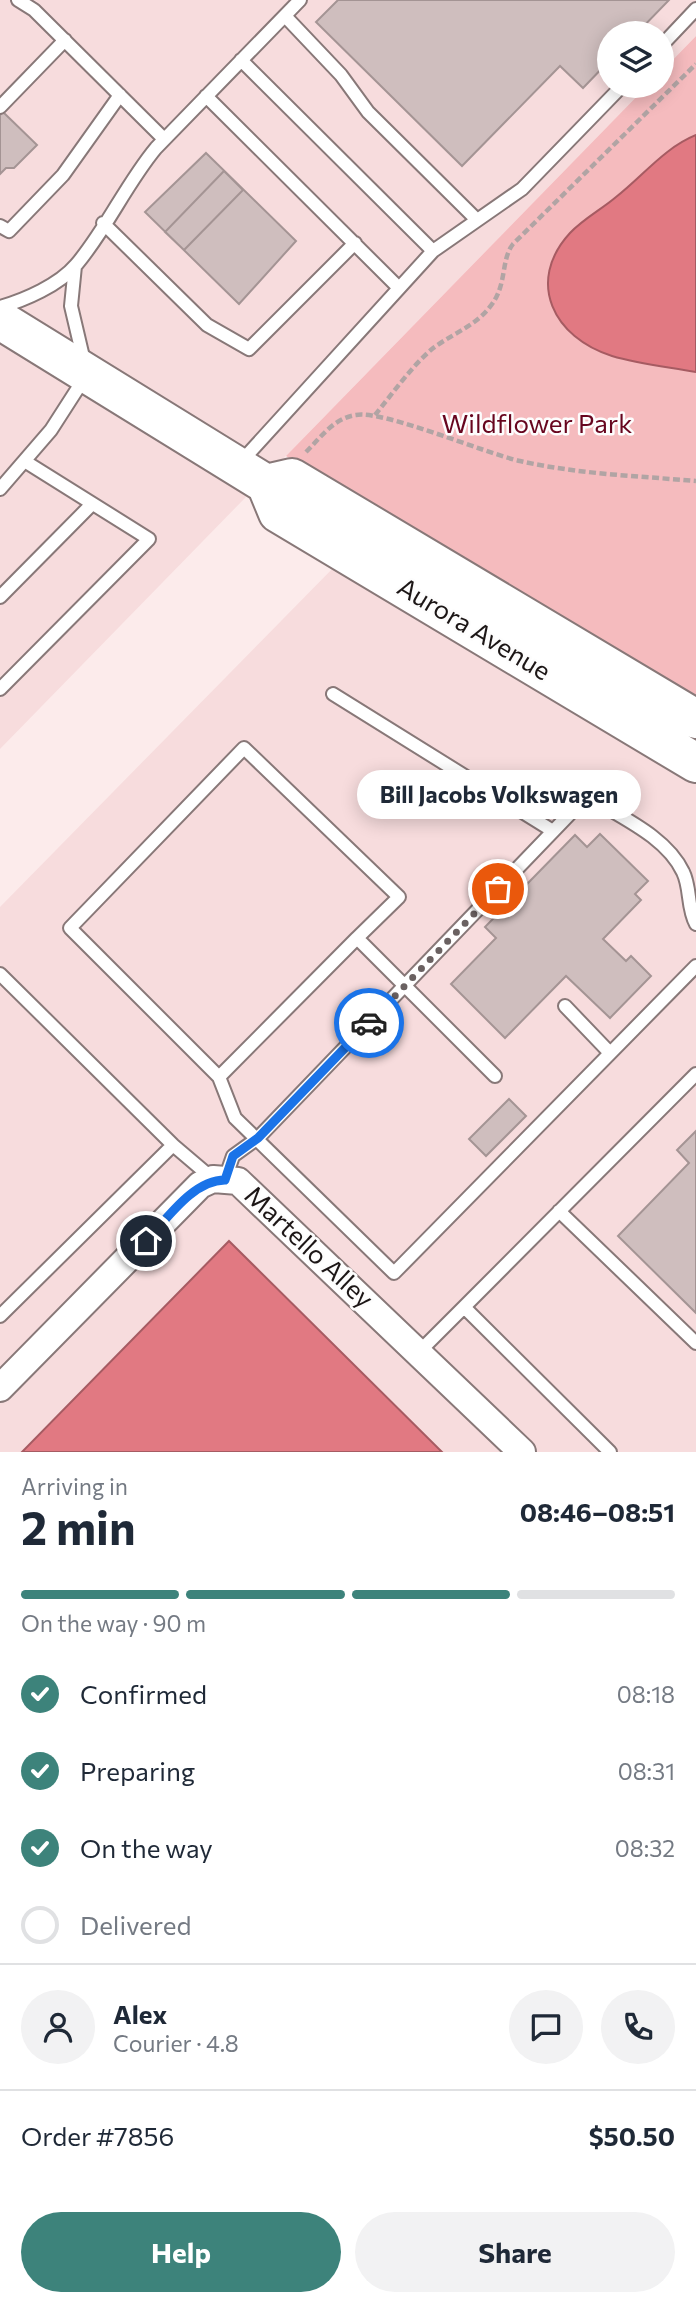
<!DOCTYPE html>
<html lang="en">
<head>
<meta charset="utf-8">
<style>
  :root { --surface:#fff; --page:#f2f2f3; --text:#1f2937; --muted:#747a83; --line:#e0e1e3; --accent:#3d837b }
  body { margin:0; font-family:Commissioner,sans-serif; background:var(--page); color:var(--text); height:100vh; display:flex; flex-direction:column; font-size:26px; white-space:nowrap }
  * { box-sizing:border-box; margin:0 }
  p { font-size:23px; color:var(--muted) }
  .icon { flex:none; width:38px; height:38px; fill:none; stroke:currentColor; stroke-width:2; stroke-linecap:round; stroke-linejoin:round }
  .map { position:relative; height:1452px; overflow:hidden }
  .sheet { display:flex; flex-direction:column; background:var(--surface); flex:1 }
  .sheet>* { flex:none }
  .buttons { position:absolute; left:597px; top:21px; display:grid; gap:14px }
  .buttons a { display:grid; place-items:center; width:77px; height:77px; border-radius:50%; background:var(--surface); box-shadow:0 4px 18px #0003; font-size:35px }
  .pin { position:absolute; display:grid; place-items:center; width:60px; height:60px; color:#fff; margin:-30px; border:4px solid #fff; border-radius:50%; box-shadow:0 2px 7px #0007 }
  .courier { position:absolute; display:grid; place-items:center; width:70px; height:70px; margin:-35px; border:5px solid #1a73e8; border-radius:50%; background:#fff; color:#222; box-shadow:0 2px 9px #0007 }
  .bubble { position:absolute; height:49px; border-radius:24px; background:var(--surface); box-shadow:0 4px 18px #0003; font-size:23px; font-weight:700; line-height:49px; text-align:center }
  .headline em { font-style:normal; font-weight:700 }
  .headline div { display:flex; flex-direction:column-reverse }
  .headline { display:flex; align-items:center; justify-content:space-between; height:119px; padding:0 21px }
  h1 { font-size:46px; font-weight:700; line-height:52px }
  .bar { display:grid; grid-template-columns:repeat(4,1fr); gap:10px 7px; align-content:center; height:84px; padding:0 21px }
  .bar i { height:9px; border-radius:5px; background:var(--line) }
  .bar .on { background:var(--accent) }
  .bar p { grid-column:span 4 }
  .line { display:flex; align-items:center; gap:18px; padding:0 21px; border-top:2px solid var(--line) }
  .line div { flex:1 }
  .round { display:grid; place-items:center; flex:none; width:74px; height:74px; border-radius:37px; background:var(--page) }
  ol { padding:0 21px; list-style:none }
  li { display:flex; align-items:center; gap:21px; height:77px }
  li p { margin-inline-start:auto }
  li .icon { padding:7px; border-radius:50%; background:var(--accent); color:#fff; stroke-width:4 }
  li:last-child { color:var(--muted) }
  li i { width:38px; height:38px; border:4px solid var(--line); border-radius:50% }
  .cta { display:flex; gap:14px; margin-top:auto; padding:14px 21px }
  .cta a { flex:1; height:80px; border-radius:42px; background:var(--accent); color:#fff; font-size:28px; font-weight:700; line-height:80px; text-align:center }
  .cta a+a { background:var(--page); color:var(--text) }
  .map>svg:first-child { display:block }
  .built { fill:#f7dcdd }
  .green { fill:#f5bbbe }
  .water { fill:#e17982; stroke:#a65b62; stroke-width:2 }
  .building { fill:#cfbebe; stroke:#a49494; stroke-width:2 }
  .lines { fill:none; stroke-linecap:round; stroke-linejoin:round }
  .service-casing { stroke:#887878; stroke-width:16 }
  .minor-casing { stroke:#887878; stroke-width:30 }
  .primary-casing { stroke:#887878; stroke-width:42 }
  .path { stroke:#b1a4a4; stroke-width:4.5; stroke-dasharray:7 3.5; stroke-linecap:butt }
  .service { stroke:#fff; stroke-width:12 }
  .minor { stroke:#fff; stroke-width:26 }
  .primary { stroke:#fff; stroke-width:38 }
  .done { stroke:#6a6161; stroke-width:7; stroke-dasharray:0 12.6 }
  .route { stroke:#1a73e8; stroke-width:9 }
  .labels { text-anchor:middle; stroke-width:5; stroke-linejoin:round; paint-order:stroke }
  .park-label { font-size:26px; fill:#67051e; stroke:#fdfdfd }
  .street-label { font-size:26px; fill:#1c1616; stroke:#fdfdfd }
</style>
</head>
<body>
<div class="map">
<svg width="696" height="1452" viewBox="0 0 696 1452">
  <rect width="100%" height="100%" fill="#fcebeb"/>
  <path class="built" d="M0,0h696v36l-34,35v-38h-53v53h38l-647,663z
    M338,563l358,215v674h-696v-545z"/>
  <path class="green" d="M696,36v670l-410,-250 361,-370h15v-15z"/>
  <path class="water" d="M696,135v237c-27,-5 -57,-8 -84,-16 -58,-18 -87,-74 -42,-123 13,-14 32,-24 46,-36 27,-21 48,-49 80,-62z
    M229,1241l213,211h-420z"/>
  <path class="building" d="M338,0h331l-32,33h-28v28l-26,27 -23,-22 -98,100 -146,-144z
    M3,112l34,33 -23,23h-8l-6,6v-59z
    M206,153l90,88 -57,63 -94,-92z
    M224,171l19,19 -59,60 -19,-18z
    M600,834l48,47 -13,13 6,6 -38,39 23,22 5,-5 20,20 -41,42 -44,-42 -61,62 -54,-54 45,-46 -11,-11 90,-92 12,12z
    M509,1099l17,17 -40,40 -17,-17z
    M696,1131v182l-78,-77 71,-73 -12,-13z"/>
  <g class="lines">
    <g class="service-casing">
      <path id="service" d="M18,0l16,10 130,129
        M285,16l56,59 27,37 108,107
        M662,45l34,-36
        M241,60l192,191
        M206,96l193,192
        M0,107l65,-67
        M103,223l104,102 42,24 106,-106
        M0,226l9,5 54,-56 57,-80
        M0,307c25,-7 59,-22 76,-42 30,-35 50,-81 80,-117l144,-148
        M239,464l194,-213 89,-62 100,-103
        M0,489l51,-59 36,-56 -16,-68 4,-40
        M0,597l92,-93
        M0,689l149,-150 -123,-77
        M333,694l220,137
        M0,974l173,171 40,34
        M565,1006l45,47
        M495,1076l-138,-138 42,-41 -155,-149 -174,180 149,149 16,41 159,155 302,-307
        M219,1077l138,-139
        M225,1179l8,-23 25,-18 329,-342c33,21 79,40 96,76 8,16 4,36 13,52
        M559,1211l137,132
        M464,1307l232,-233
        M0,1316l173,-171
        M419,1352l45,-45 146,145"/>
    </g>
    <g class="minor-casing">
      <path id="minor" d="M0,1388l200,-203 13,-6 25,2 284,271"/>
    </g>
    <g class="primary-casing">
      <path id="primary" d="M0,320l266,164 12,29 418,250
        M266,484l26,-6 404,241"/>
    </g>
    <path class="path" d="M375,415c18,-22 36,-48 57,-66 18,-14 43,-23 57,-41 19,-22 11,-47 24,-64l183,-180
      M306,452c15,-15 28,-34 50,-37 28,-5 128,38 164,46 57,13 118,15 176,20"/>
    <use href="#service" class="service"/>
    <use href="#minor" class="minor"/>
    <use href="#primary" class="primary"/>
  </g>
  <g class="lines">
    <path class="done" d="M369,1023l129,-134"/>
    <path class="route" d="M146,1241c21,-22 47,-61 79,-61l8,-24 25,-18 111,-115"/>
  </g>
  <g class="labels">
    <g class="park-label">
      <text x="537" y="433">Wildflower Park</text>
    </g>
    <g class="street-label">
      <text transform="translate(474 629) rotate(31)" y="9">Aurora Avenue</text>
      <text transform="translate(309 1247) rotate(43)" y="9">Martello Alley</text>
    </g>
  </g>
</svg>
<div class="buttons">
<a><svg class="icon" aria-label="layers" viewBox="0 0 24 24"><path d="M12 4l9 5-9 5-9-5zM3 14l9 5 9-5"/></svg></a>
</div>
<div class="pin" style="left:498px;top:889px;background:#ea580c"><svg class="icon" aria-label="bag" viewBox="0 0 24 24"><path d="M5 8h14l-1 12H6zM9 8a3 3 0 0 1 6 0"/></svg></div>
<div class="pin" style="left:146px;top:1241px;background:#1f2937"><svg class="icon" aria-label="home" viewBox="0 0 24 24"><path d="M3 11l9-7 9 7M6 9v11h12V9"/></svg></div>
<div class="courier" style="left:369px;top:1023px"><svg class="icon" aria-label="car" viewBox="0 0 24 24"><path d="M5 17H2v-5l4-1 3-4h7l3 4 3 1v5h-3M9 17h6M6 11h13"/><circle cx="7" cy="17" r="2"/><circle cx="17" cy="17" r="2"/></svg></div>
<div class="bubble" style="left:357px;top:770px;width:284px">Bill Jacobs Volkswagen</div>
</div>
<section class="sheet">
<div class="headline"><div><h1>2 min</h1><p>Arriving in</p></div><em>08:46–08:51</em></div>
<div class="bar"><i class="on"></i><i class="on"></i><i class="on"></i><i></i><p>On the way · 90 m</p></div>
<ol>
<li><svg class="icon" aria-label="check" viewBox="0 0 24 24"><path d="M5 12l5 5 9-10"/></svg>Confirmed<p>08:18</p></li>
<li><svg class="icon" aria-label="check" viewBox="0 0 24 24"><path d="M5 12l5 5 9-10"/></svg>Preparing<p>08:31</p></li>
<li><svg class="icon" aria-label="check" viewBox="0 0 24 24"><path d="M5 12l5 5 9-10"/></svg>On the way<p>08:32</p></li>
<li><i></i>Delivered</li>
</ol>
<div class="line" style="height:126px"><a class="round"><svg class="icon" aria-label="person" viewBox="0 0 24 24"><circle cx="12" cy="8" r="4"/><path d="M4 21q1-7 8-7t8 7"/></svg></a><div><b>Alex</b><p>Courier · 4.8</p></div><a class="round"><svg class="icon" aria-label="chat" viewBox="0 0 24 24"><path d="M4 5h16v11H9l-5 4z"/></svg></a><a class="round"><svg class="icon" aria-label="phone" viewBox="0 0 24 24"><path d="M5 4h4l2 5-3 2q2 4 5 5l2-3 5 2v4C11 20 4 13 5 4z"/></svg></a></div>
<div class="line" style="height:91px"><div>Order #7856</div><b>$50.50</b></div>
<div class="cta"><a>Help</a><a>Share</a></div>
</section>
</body>
</html>
